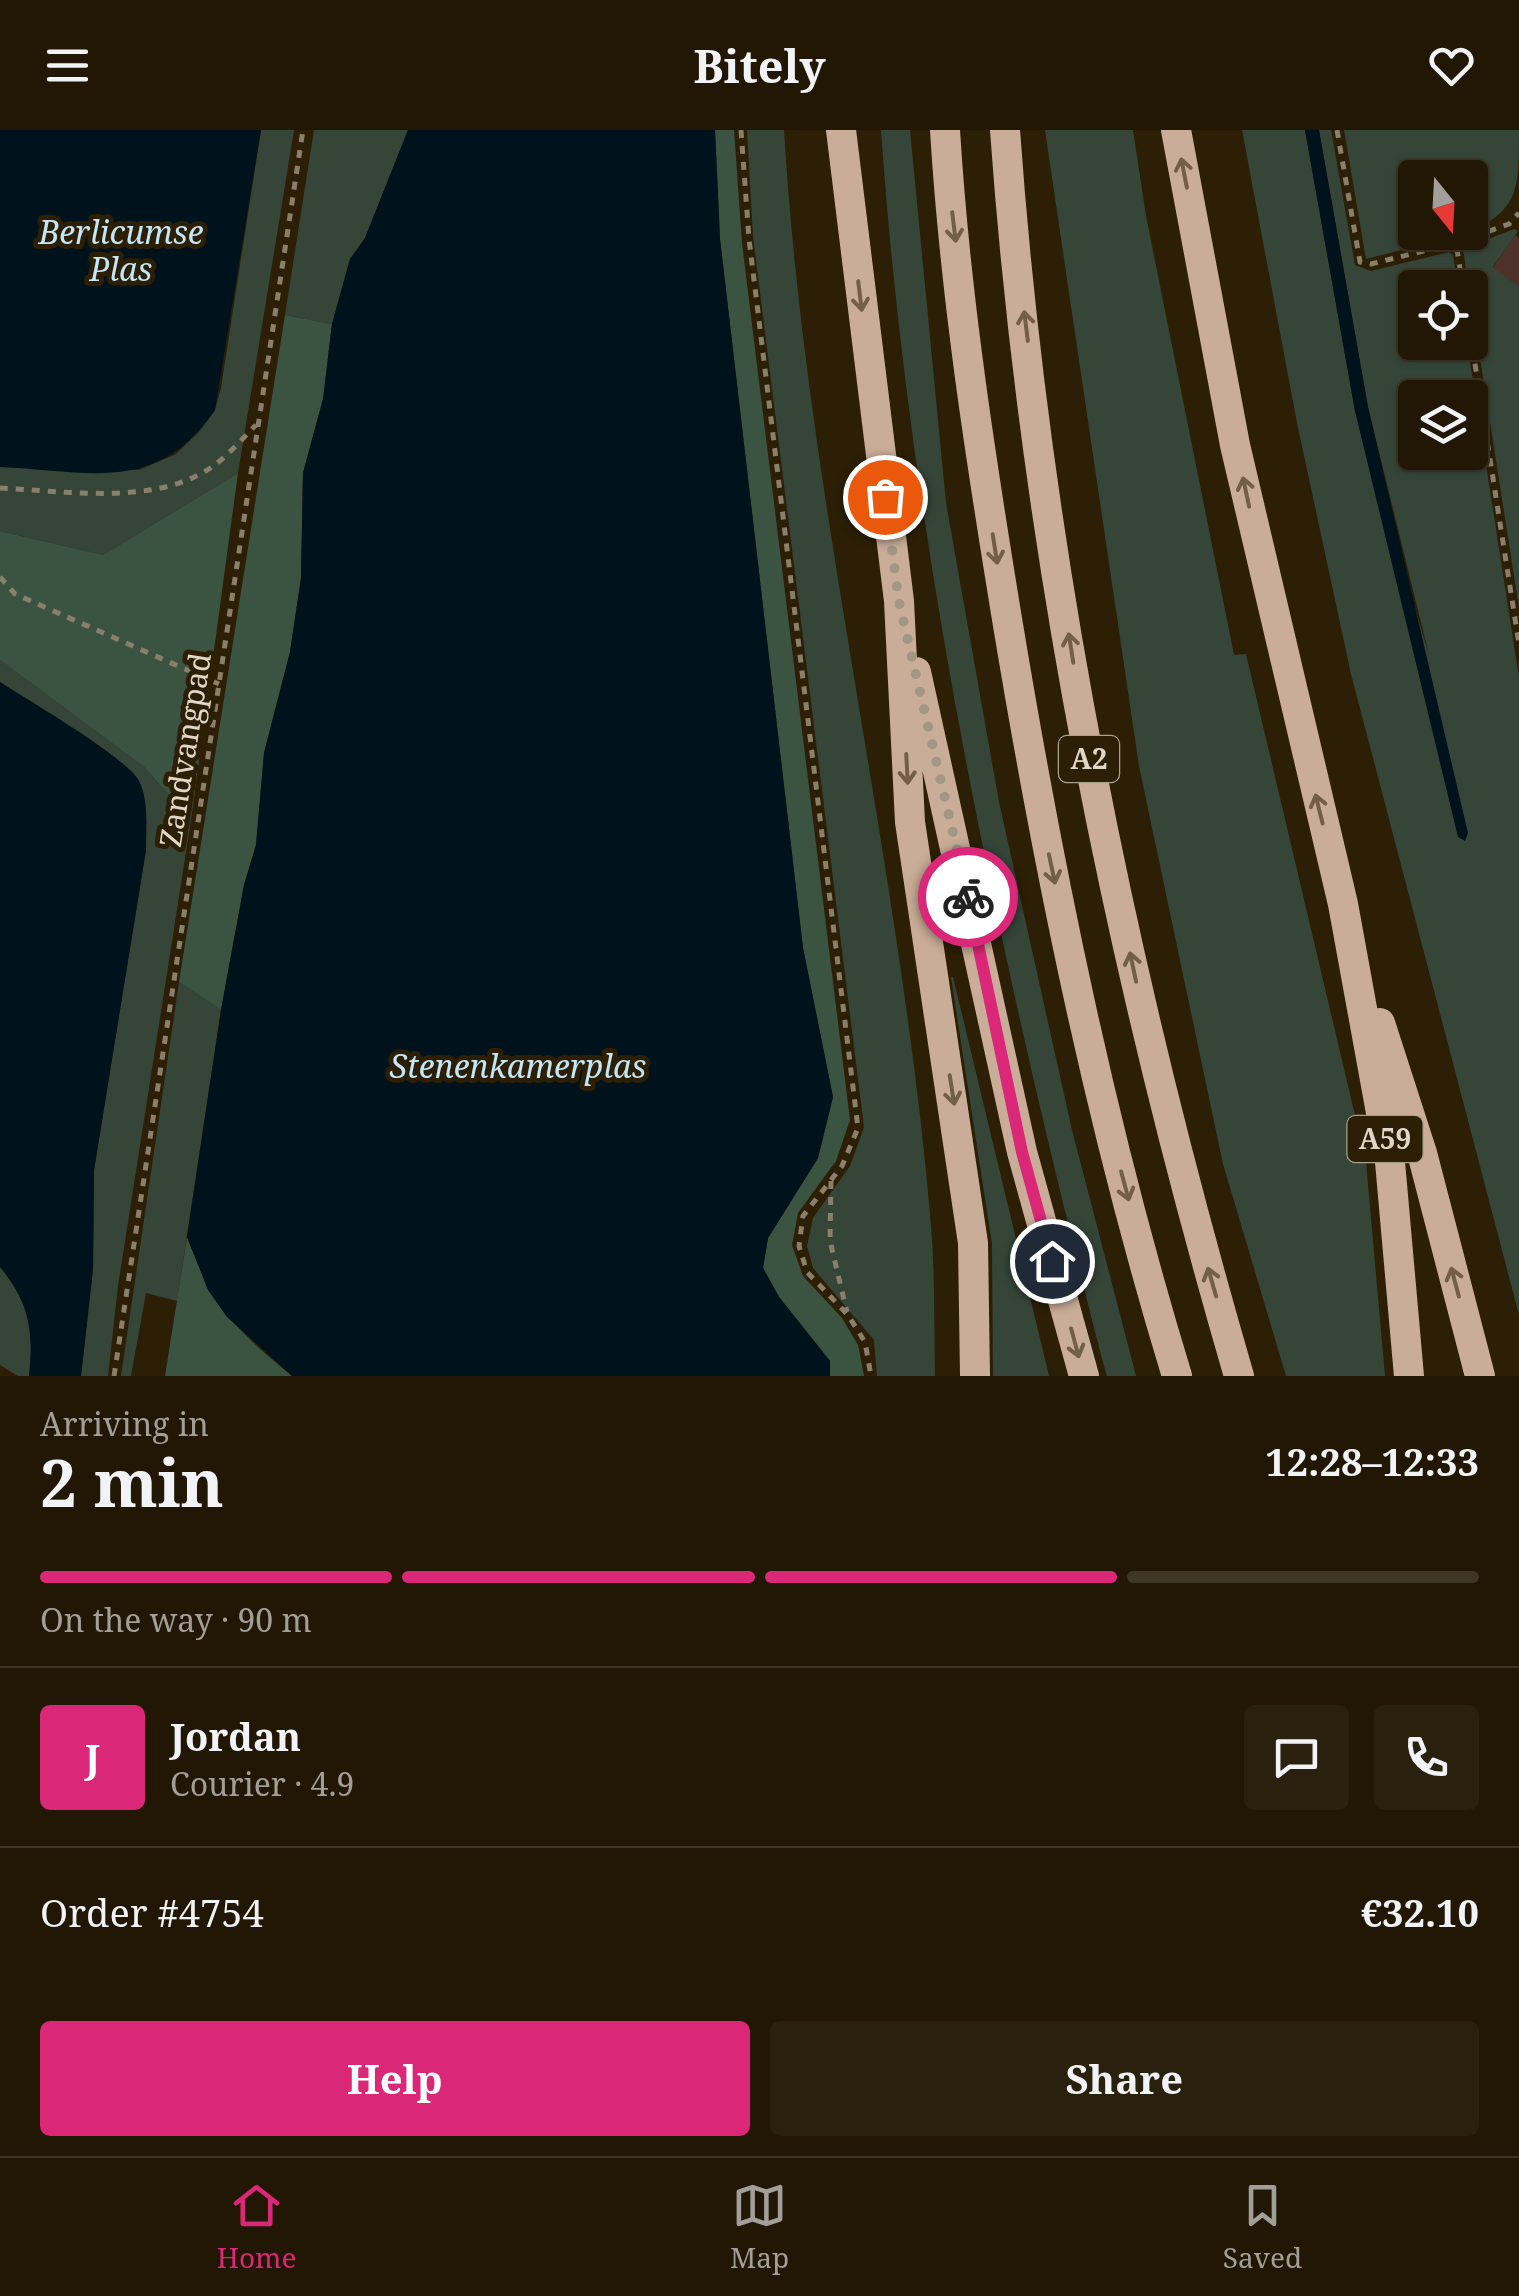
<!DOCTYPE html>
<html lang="en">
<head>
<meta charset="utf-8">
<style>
  :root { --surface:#211704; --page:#29200e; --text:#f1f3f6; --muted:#a29f9a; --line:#3e3626; --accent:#db2777 }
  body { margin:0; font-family:"Noto Serif",serif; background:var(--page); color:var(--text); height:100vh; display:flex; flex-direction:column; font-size:38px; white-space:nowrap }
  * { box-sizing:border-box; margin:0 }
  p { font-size:32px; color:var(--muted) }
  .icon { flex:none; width:55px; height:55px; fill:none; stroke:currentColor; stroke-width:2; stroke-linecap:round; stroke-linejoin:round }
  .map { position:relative; height:1246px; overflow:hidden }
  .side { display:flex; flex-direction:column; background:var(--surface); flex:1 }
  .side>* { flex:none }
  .needle { width:65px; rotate:162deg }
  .controls { position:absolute; left:1398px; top:30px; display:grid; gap:20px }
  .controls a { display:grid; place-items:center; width:90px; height:90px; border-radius:10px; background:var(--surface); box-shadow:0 2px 8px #0004,0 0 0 2px var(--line); font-size:50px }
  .pin { position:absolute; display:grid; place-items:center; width:85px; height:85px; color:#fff; margin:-42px; border:5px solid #fff; border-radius:50%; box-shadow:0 2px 10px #0007 }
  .courier { position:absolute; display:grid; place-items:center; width:100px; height:100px; margin:-50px; border:8px solid #db2777; border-radius:50%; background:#fff; color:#222; box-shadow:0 2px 12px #0007 }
  .summary em { font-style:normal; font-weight:700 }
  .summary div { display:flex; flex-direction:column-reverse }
  .summary { display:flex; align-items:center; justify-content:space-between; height:170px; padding:0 40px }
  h1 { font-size:65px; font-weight:700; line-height:75px }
  .bar { display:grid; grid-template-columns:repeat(4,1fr); gap:15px 10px; align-content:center; height:120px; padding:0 40px }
  .bar i { height:12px; border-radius:8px; background:var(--line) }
  .bar .on { background:var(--accent) }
  .bar p { grid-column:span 4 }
  .line { display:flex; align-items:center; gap:25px; padding:0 40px; border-top:2px solid var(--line) }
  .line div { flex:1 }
  .round { display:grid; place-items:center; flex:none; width:105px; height:105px; border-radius:10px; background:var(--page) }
  .primary-button { display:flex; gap:20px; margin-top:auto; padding:20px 40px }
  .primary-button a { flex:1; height:115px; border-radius:10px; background:var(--accent); color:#fff; font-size:40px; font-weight:700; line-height:115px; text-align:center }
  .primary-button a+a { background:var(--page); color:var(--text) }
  header { display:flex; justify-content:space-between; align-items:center; height:130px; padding:0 40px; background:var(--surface); font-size:45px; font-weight:700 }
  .tab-bar { display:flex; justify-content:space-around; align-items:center; height:140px; border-top:2px solid var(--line); background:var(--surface); font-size:28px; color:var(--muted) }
  .tab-bar a { display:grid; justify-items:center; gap:5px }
  .tab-bar .on { color:var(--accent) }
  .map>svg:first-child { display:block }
  .green { fill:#354639; fill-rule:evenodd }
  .forest { fill:#3a5441 }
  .water { fill:#00121b }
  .building { fill:#4e312b }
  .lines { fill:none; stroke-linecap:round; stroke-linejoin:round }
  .path { stroke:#897f6b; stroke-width:5; stroke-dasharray:8 8; stroke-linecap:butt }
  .highway { stroke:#caad98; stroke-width:30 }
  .oneway { stroke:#735f48 }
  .done { stroke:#a09784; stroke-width:10; stroke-dasharray:0 18 }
  .route { stroke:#db2777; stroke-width:12 }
  .labels { text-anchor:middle; stroke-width:10; stroke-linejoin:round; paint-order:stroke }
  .shield { fill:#2c1f06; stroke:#a9a08e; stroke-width:2.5 }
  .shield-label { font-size:28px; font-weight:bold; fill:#dfd7c8 }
  .street-label { font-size:30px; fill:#dfd7c8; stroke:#2c1f06 }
  .water-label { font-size:32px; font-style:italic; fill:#c3e7f8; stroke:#2c1f06 }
</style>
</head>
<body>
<header><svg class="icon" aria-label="menu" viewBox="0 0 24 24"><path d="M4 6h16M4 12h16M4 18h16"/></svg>Bitely<svg class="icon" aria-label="heart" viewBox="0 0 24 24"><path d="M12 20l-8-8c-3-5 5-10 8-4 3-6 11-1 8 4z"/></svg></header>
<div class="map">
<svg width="1519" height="1246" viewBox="0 0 1519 1246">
  <rect width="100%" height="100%" fill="#2c1f06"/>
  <path class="green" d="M261,0h33l-56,343 -135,82 -103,-24v-64l139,3 37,-16 23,-22 16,-22 6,-22z
    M314,0h94l-43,108 -15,21 -18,65 -47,-9z
    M747,0h37c22,368 116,728 147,1095 4,50 3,101 4,151h-58l-3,-36 -61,-72 -6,-22 6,-28 37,-52 14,-39 -111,-891z
    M881,0h29l36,373 53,299 73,328 64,246h-29l-5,-17c-103,-403 -192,-813 -221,-1229z
    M1045,0h88l13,86 88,439 12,-1 120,508 19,214h-99l-63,-212 -84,-398z
    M1242,0h63l50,281 74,244 -61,-248 -49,-277h12l24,135 16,6 78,-19 4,3 5,32 -43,1v54l52,1 52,334v638l-168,-641 -54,-251zM1415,268h55v54h-55z
    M1344,0h175c0,60 0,79 -49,102v-54h-55v54l53,1 -102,26z
    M1514,99l4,2 -25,36 26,19v322l-56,-359z
    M0,530l144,107 47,53 -73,466 -10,90h-27l12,-107 1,-99 52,-320 -29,-90 -117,-78z
    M951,847h2l96,399h-56l-1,-132z
    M179,852l42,28 -44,291 -31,-8 -15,83h-10z
    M0,1137c31,38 34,60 29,109h-11l-18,-11z"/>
  <path class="forest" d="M715,0h19l8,113 108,877 -14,41 -38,52 -6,32 11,31 39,42 16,27 6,31h-34v-15l-51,-64 -16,-29 5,-30 50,-80 15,-61 -30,-149 -83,-709z
    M285,185l47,9 -9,75 -20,74 -2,105 -11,74 -26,101 -8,92 -12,40 -23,125 -42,-28z
    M238,343l-47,347 -47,-53 -144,-107v-129l103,24z
    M187,1107c28,72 46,90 105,139h-127z"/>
  <path class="water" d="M0,0h261l-46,280c-59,85 -124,61 -215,57z
    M408,0h307l5,109 83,709 30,149 -15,61 -50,80 -5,30 16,29 51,64v15h-538l-65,-59 -19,-27 -21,-53 34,-227 23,-125 12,-40 8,-92 26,-101 11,-74 2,-105 20,-74 9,-75 18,-65 15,-21z
    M1305,0h14l49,277 100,426 -3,8 -7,-4 -103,-426z
    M0,552c26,17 128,76 139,99 10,19 7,48 7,69l-52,320 -1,99 -12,107h-52c5,-45 0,-74 -29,-109z"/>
  <path class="building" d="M1515,105l4,3v48l-26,-18z"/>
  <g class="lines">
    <path class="path" d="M741,0l8,109 109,889 -16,38 -39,50 -4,30 8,26 41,43 17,27 6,34
      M1337,0l23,132 11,2 85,-21
      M1463,158l-7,-45 53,-19 10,-11
      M1470,202l49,312
      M0,358c66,3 160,19 216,-24 14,-11 27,-26 40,-39
      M0,447l15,17 204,90
      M831,1051l-1,60 17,71
      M114,1246l189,-1246"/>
    <path class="highway" d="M841,0l58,471 11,221 63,421 2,133
      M945,0c10,165 36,331 63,495 42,253 94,506 169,751
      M1005,0c30,422 116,841 234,1246
      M1176,0l59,315 108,459 47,258 19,214
      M916,542l106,480 62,224
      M1380,893l42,130 58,223"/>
  </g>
  <defs><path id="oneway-shaft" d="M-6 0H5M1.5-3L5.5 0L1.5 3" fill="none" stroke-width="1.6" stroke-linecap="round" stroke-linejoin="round" transform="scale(2.5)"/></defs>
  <g class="oneway">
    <use href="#oneway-shaft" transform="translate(1184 43) rotate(-101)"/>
    <use href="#oneway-shaft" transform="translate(954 97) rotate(83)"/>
    <use href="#oneway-shaft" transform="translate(860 166) rotate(83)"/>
    <use href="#oneway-shaft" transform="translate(1026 196) rotate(-97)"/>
    <use href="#oneway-shaft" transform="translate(1246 362) rotate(-102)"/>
    <use href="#oneway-shaft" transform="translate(995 419) rotate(81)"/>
    <use href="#oneway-shaft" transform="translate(1071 518) rotate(-99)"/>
    <use href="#oneway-shaft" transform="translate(907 639) rotate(87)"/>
    <use href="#oneway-shaft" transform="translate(1319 679) rotate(-104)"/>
    <use href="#oneway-shaft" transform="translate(1052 739) rotate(78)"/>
    <use href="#oneway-shaft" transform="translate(1133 837) rotate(-102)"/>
    <use href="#oneway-shaft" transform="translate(952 960) rotate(81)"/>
    <use href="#oneway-shaft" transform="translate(1125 1056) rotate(75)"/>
    <use href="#oneway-shaft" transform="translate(1212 1152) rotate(-106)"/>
    <use href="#oneway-shaft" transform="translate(1455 1152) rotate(-105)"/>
    <use href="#oneway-shaft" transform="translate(1075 1213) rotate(75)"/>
  </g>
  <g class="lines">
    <path class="done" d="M885,367l14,105 69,295"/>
    <path class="route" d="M968,767l54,255 30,109"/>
  </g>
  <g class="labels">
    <g class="shield">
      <rect x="1059" y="606" width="60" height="46" rx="8"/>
      <rect x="1347.5" y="986" width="75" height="46" rx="8"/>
    </g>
    <g class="shield-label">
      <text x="1089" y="639">A2</text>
      <text x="1385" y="1019">A59</text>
    </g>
    <g class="street-label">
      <text transform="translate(186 620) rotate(-81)" y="10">Zandvangpad</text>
    </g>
    <g class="water-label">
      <text x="121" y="114">Berlicumse<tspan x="121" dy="37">Plas</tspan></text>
      <text x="518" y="948">Stenenkamerplas</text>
    </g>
  </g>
</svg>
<div class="controls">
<a><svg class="needle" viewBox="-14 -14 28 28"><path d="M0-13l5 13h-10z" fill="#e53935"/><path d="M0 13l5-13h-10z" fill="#a29f9a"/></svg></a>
<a><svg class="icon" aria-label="locate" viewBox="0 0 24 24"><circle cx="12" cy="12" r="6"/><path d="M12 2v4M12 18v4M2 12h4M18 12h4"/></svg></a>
<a><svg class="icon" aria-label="layers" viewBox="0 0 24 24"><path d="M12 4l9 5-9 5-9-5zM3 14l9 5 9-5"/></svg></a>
</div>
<div class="pin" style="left:885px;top:367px;background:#ea580c"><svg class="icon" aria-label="bag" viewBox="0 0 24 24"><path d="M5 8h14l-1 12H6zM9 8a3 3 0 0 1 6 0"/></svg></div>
<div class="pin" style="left:1052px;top:1131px;background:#1f2937"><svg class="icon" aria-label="home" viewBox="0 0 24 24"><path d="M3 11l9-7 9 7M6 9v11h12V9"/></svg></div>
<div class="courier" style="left:968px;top:767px"><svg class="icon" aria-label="bike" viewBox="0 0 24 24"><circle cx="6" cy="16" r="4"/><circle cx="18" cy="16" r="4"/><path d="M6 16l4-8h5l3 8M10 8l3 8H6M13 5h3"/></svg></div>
</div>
<section class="side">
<div class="summary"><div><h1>2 min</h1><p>Arriving in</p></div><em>12:28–12:33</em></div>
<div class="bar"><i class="on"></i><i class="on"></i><i class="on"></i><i></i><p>On the way · 90 m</p></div>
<div class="line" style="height:180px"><b class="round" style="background:var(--accent);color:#fff">J</b><div><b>Jordan</b><p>Courier · 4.9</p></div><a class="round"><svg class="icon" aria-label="chat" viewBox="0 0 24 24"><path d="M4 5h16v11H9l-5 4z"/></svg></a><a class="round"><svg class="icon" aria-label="phone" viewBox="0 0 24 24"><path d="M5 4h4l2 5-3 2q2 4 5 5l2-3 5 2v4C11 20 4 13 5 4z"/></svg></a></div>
<div class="line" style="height:130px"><div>Order #4754</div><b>€32.10</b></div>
<div class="primary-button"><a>Help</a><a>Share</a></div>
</section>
<nav class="tab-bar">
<a class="on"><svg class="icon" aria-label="home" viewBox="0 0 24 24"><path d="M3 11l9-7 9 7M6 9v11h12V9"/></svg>Home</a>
<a><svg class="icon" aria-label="map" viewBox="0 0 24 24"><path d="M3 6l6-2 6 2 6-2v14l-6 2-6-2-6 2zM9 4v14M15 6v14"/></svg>Map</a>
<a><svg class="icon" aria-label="saved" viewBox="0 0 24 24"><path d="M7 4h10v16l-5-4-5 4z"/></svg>Saved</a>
</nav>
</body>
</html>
